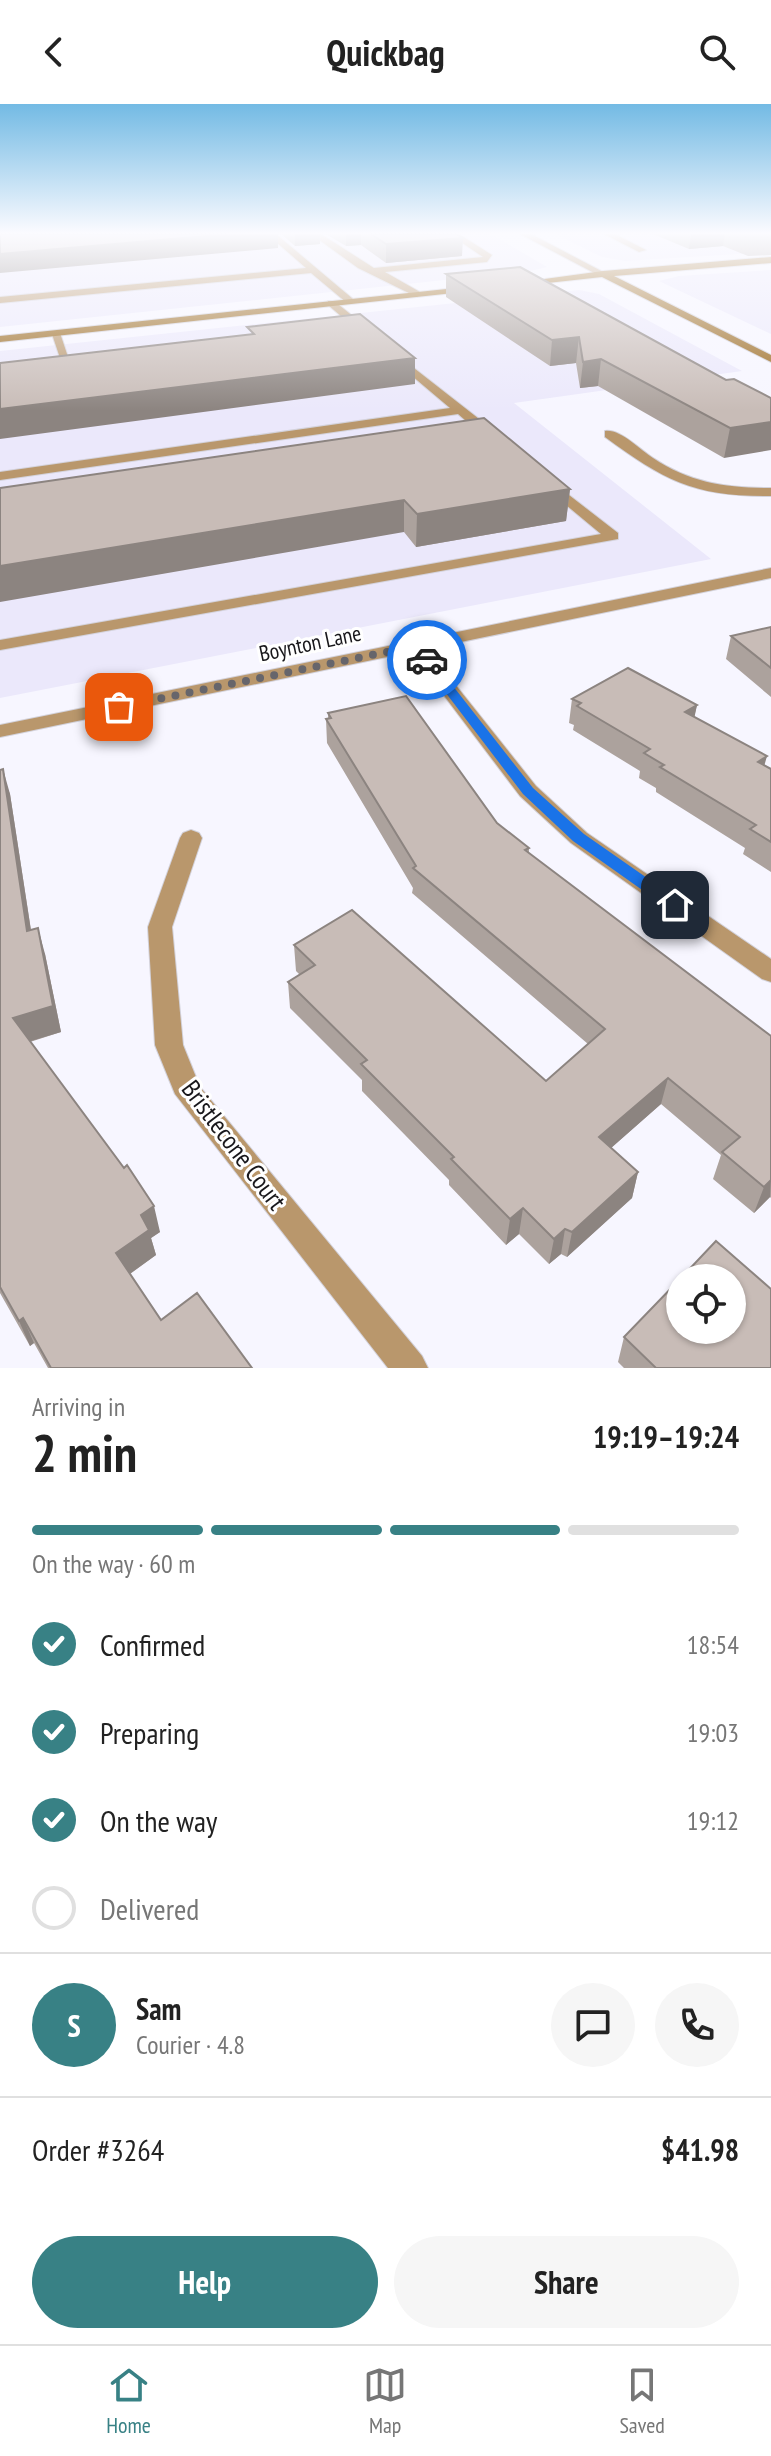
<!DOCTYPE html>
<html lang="en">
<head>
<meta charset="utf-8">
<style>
  :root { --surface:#fff; --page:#f6f6f6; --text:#222; --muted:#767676; --line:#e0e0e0; --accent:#388185 }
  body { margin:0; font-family:"PT Sans Narrow",sans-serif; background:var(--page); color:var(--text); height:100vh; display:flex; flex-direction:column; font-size:30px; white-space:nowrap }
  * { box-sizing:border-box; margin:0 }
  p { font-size:26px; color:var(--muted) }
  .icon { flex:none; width:44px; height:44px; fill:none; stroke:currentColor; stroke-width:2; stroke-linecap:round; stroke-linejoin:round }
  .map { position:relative; height:1264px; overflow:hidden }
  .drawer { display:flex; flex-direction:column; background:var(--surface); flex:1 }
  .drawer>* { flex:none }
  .buttons { position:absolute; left:666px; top:1160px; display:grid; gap:16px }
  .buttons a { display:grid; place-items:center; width:80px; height:80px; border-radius:50%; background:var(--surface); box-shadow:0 2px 6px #0004; font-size:40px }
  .pin { position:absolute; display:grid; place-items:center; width:68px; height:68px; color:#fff; margin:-34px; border-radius:16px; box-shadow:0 4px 12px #0006 }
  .courier { position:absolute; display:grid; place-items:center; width:80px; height:80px; margin:-40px; border:6px solid #1a73e8; border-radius:50%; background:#fff; color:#222; box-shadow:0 2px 10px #0007 }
  .head em { font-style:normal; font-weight:700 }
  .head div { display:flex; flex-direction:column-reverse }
  .head { display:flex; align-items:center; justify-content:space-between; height:136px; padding:0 32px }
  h1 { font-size:52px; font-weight:700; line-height:60px }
  .bar { display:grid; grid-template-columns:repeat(4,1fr); gap:12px 8px; align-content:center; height:96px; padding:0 32px }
  .bar i { height:10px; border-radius:6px; background:var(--line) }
  .bar .current { background:var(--accent) }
  .bar p { grid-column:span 4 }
  .line { display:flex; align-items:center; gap:20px; padding:0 32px; border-top:2px solid var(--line) }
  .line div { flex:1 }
  .round { display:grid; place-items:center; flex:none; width:84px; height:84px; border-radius:42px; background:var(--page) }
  ol { padding:0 32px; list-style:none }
  li { display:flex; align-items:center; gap:24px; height:88px }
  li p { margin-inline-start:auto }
  li .icon { padding:8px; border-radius:50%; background:var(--accent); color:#fff; stroke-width:4 }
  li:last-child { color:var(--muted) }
  li i { width:44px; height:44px; border:4px solid var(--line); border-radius:50% }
  .button { display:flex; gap:16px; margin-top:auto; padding:16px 32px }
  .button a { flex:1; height:92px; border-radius:48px; background:var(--accent); color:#fff; font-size:32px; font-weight:700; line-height:92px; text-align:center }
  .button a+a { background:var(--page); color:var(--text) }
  header { display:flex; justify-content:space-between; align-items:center; height:104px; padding:0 32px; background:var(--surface); font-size:36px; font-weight:700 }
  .menu { display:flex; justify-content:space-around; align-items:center; height:112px; border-top:2px solid var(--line); background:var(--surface); font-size:22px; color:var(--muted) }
  .menu a { display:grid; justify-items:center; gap:4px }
  .menu .current { color:var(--accent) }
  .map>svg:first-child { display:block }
  .built { fill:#ebe8fb }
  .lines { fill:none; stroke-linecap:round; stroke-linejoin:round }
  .lane-casing { stroke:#d3d2db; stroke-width:2 }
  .street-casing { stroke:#d3d2db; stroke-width:2 }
  .secondary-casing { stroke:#d3d2db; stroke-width:2 }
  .lane { fill:#b9976c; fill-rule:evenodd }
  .street { fill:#b9976c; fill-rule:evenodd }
  .secondary { fill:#99671b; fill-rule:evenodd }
  .wall { fill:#aca29d }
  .shaded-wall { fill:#8c8480 }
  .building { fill:#c8bcb7; stroke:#8c8480; stroke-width:2 }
  .route { fill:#1a73e8 }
  .done { stroke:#66656b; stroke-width:8; stroke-dasharray:0 14.4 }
  .labels { text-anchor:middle; stroke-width:6; stroke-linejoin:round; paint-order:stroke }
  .street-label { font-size:22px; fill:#18171b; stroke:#fff }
  .near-street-label { font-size:26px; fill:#18171b; stroke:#fff }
</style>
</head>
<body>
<header><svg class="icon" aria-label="back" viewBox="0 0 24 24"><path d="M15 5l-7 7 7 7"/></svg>Quickbag<svg class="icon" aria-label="search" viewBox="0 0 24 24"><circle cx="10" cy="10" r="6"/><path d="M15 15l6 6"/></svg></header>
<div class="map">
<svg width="771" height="1264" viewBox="0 0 771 1264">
  <rect width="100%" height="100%" fill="#f7f6ff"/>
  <path class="built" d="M0,130h491l56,33 -17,4 -530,56z
    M555,130h216v18l-146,9 -23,-4z
    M771,166v64l-112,-53 20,-5z
    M579,186l20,4 143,77 -228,32 197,156 -711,139v-347z"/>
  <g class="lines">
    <g class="lane-casing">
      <path id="lane" d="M267,130h9l77,65v4h-6l-36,-30 -311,30v-6l306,-29z
        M311,130h10l53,34 109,-11 -34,-23h10l33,21 -5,7 -102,10 35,20 -3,5 -59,-29z
        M604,130h11l31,16 -7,2z
        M328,197h6l35,28v4h-8l-33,-28z
        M51,227l9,2 10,30 -9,-2z
        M396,250l101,79v6h-10l-29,-25 -458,66v-8l450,-64 -58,-49 -1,-2z
        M605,327c16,-2 35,19 48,27 37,25 74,30 118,30v8c-76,1 -106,-15 -166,-59z
        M547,374l71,55v6l-618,111v-10l601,-106 -59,-49v-6z"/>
    </g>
    <g class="street-casing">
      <path id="street" d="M520,130h11l76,40 -7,2z
        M771,464v10l-344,71 109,137 51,47 184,126v23l-9,-3 -191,-136 -51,-47 -109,-144 -411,85v-12z
        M191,726l8,3 3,5 -30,89 11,118 17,42 222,269 6,12h-40l-213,-274 -20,-49 -7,-118 32,-89 3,-5z"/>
    </g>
    <g class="secondary-casing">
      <path id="secondary" d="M771,153v6l-157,13 157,79v7l-169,-85 -82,9 -5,-3 88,-12z
        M475,182l-3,5 -472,51v-6z"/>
    </g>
    <use href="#lane" class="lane"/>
    <use href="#street" class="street"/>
    <use href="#secondary" class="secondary"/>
  </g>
  <path class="wall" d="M281,130h39v10l-25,2z
    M326,130h130l6,22 -76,7 -25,-18 -15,1z
    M653,130h118v21l-23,1 -25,-10 -34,3z
    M446,170l280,106 45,18 -47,60 -126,-72 -18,2 -4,-25 -26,3 -104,-69z
    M0,384l570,1 -4,32 -150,26 -12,-15z
    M771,523v70l-45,-38 5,-23z
    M572,595l125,6 -3,12 77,52v103l-28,-18 2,-6 -89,-56v-4l-17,-10 1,-7 -67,-41 1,-5 -5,-2z
    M328,609l169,110 32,25v5l242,183v162l-1,-1 -16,16 -41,-34 8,-24 -60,-51 -50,44 27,24 -6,26 -65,59 -6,-3 -12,10 -30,-30 -13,11 -57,-60v-5l-87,-89v-11l-72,-72 -2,-26 12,-7 -4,-4 -2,-26 252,136 42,-37 -176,-151 1,-5 -86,-145 -1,-24 2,-1z
    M0,666l10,24 21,136 14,24 16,78 -31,10 130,190 -9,6 5,17 -26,19 31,46 91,48h-204l-14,-25 -4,3 -30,-53z
    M624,1233l147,31h-147l-6,-6z"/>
  <path class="shaded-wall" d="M229,130h49v14l-278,25v-19z
    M295,130h25v10l-25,2z
    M346,130h15v11l-15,1z
    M691,130h34l-2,12 -34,3z
    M463,134l-1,18 -76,7v-19z
    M579,233l-3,26 -26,3 2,-26z
    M415,254v26l-415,55v-30z
    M601,255l-3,27 -18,2 3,-26z
    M771,318v28l-47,8 6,-30z
    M570,385l-4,32 -150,26 1,-33z
    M404,396v32l-404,70v-36z
    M697,601l-5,24 -7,-17z
    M767,652l-7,25 -2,-19z
    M3,665l7,25 25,163 -8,-26z
    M38,824l7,26 16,78 -40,12 -8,-26z
    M668,974l-7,26 -67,59 5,-26z
    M638,1068l-6,26 -65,59 5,-25z
    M771,1076l-1,17 -16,16 10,-26z
    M154,1102l6,26 -9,6 5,17 -32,23 -8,-25 25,-38z
    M523,1104l-4,26 -13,11 4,-26z
    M565,1125l-4,25 -12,10 5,-25z
    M23,1214l11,25 -4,3 -11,-25z"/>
  <path class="building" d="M0,130h229l-229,20z
    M371,130h85l7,4 -77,6z
    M520,163l206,113 8,-1 37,19v24l-41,6 -129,-69 -18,3 -4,-25 -27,3 -106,-66z
    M360,210l55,44 -415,51v-46l254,-29 -7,-7z
    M484,314l86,71 -153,25 -13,-14 -404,66v-78z
    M771,523v41l-40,-32z
    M628,564l69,37 -12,7 82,44 -9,6 13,7v73l-21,-13 6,-4 -96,-58 4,-2 -20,-12 6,-4 -73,-43 4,-3 -9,-4z
    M406,592l91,127 32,25 -4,2 246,186v144l-7,7 -42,-35 18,-15 -72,-59 -69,59 39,35 -66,60 -7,-3 -11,10 -31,-31 -13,11 -59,-60 3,-2 -93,-93 6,-4 -79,-78 27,-17 -21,-20 58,-35 194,171 59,-52 -192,-161 3,-2 -90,-147 5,-1 -3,-5z
    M3,665l24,162 11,-3 15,78 -40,12 111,150 3,-3 27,41 -13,9 8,15 -33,23 45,67 36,-27 55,75h-201l-28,-50 -4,3 -19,-34v-517z
    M716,1137l55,48v79h-115l-32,-31 56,-58v51h52v-52h-51z"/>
  <linearGradient id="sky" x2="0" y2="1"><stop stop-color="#73bae4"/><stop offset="0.42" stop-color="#fbfbff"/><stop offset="1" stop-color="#fbfbff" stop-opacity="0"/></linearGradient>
  <rect width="771" height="307" fill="url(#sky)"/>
  <path class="route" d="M423,554h8l102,130 51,46 96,67v8h-11l-96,-68 -50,-47 -100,-131z"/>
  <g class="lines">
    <path class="done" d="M119,603l297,-61 11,14"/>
  </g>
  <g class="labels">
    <g class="street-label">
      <text transform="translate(310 539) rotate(-12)" y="8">Boynton Lane</text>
    </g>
    <g class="near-street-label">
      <text transform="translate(234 1041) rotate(53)" y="9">Bristlecone Court</text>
    </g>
  </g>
</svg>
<div class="buttons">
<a><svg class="icon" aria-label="locate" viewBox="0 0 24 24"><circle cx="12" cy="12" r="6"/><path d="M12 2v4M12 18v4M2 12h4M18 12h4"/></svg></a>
</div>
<div class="pin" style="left:119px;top:603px;background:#ea580c"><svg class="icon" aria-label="bag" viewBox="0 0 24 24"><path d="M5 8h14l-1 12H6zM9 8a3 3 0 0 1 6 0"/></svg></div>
<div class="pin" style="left:675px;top:801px;background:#1f2937"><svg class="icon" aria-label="home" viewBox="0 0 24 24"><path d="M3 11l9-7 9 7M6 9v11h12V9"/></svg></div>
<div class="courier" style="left:427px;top:556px"><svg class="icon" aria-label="car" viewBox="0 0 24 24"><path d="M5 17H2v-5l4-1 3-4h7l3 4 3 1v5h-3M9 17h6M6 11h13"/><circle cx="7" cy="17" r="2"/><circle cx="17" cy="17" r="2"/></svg></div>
</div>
<section class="drawer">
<div class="head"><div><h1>2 min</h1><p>Arriving in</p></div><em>19:19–19:24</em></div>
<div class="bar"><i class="current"></i><i class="current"></i><i class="current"></i><i></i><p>On the way · 60 m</p></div>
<ol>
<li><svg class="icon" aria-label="check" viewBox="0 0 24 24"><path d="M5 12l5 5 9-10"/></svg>Confirmed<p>18:54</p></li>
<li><svg class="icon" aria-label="check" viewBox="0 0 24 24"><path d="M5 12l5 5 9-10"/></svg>Preparing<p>19:03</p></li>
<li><svg class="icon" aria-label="check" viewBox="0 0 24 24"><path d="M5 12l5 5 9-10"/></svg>On the way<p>19:12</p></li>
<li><i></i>Delivered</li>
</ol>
<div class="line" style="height:144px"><b class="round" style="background:var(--accent);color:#fff">S</b><div><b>Sam</b><p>Courier · 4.8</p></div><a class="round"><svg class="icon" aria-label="chat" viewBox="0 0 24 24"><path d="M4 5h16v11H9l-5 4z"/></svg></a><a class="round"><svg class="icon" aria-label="phone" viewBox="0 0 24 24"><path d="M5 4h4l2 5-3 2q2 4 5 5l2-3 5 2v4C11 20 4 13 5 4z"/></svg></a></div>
<div class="line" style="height:104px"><div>Order #3264</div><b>$41.98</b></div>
<div class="button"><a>Help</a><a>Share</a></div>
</section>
<nav class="menu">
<a class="current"><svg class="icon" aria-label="home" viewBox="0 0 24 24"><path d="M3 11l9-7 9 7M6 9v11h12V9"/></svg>Home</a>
<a><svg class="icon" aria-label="map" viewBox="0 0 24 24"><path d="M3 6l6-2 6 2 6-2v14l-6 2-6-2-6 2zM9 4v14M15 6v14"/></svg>Map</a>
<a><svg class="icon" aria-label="saved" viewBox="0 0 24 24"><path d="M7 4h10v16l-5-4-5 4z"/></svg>Saved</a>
</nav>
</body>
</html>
